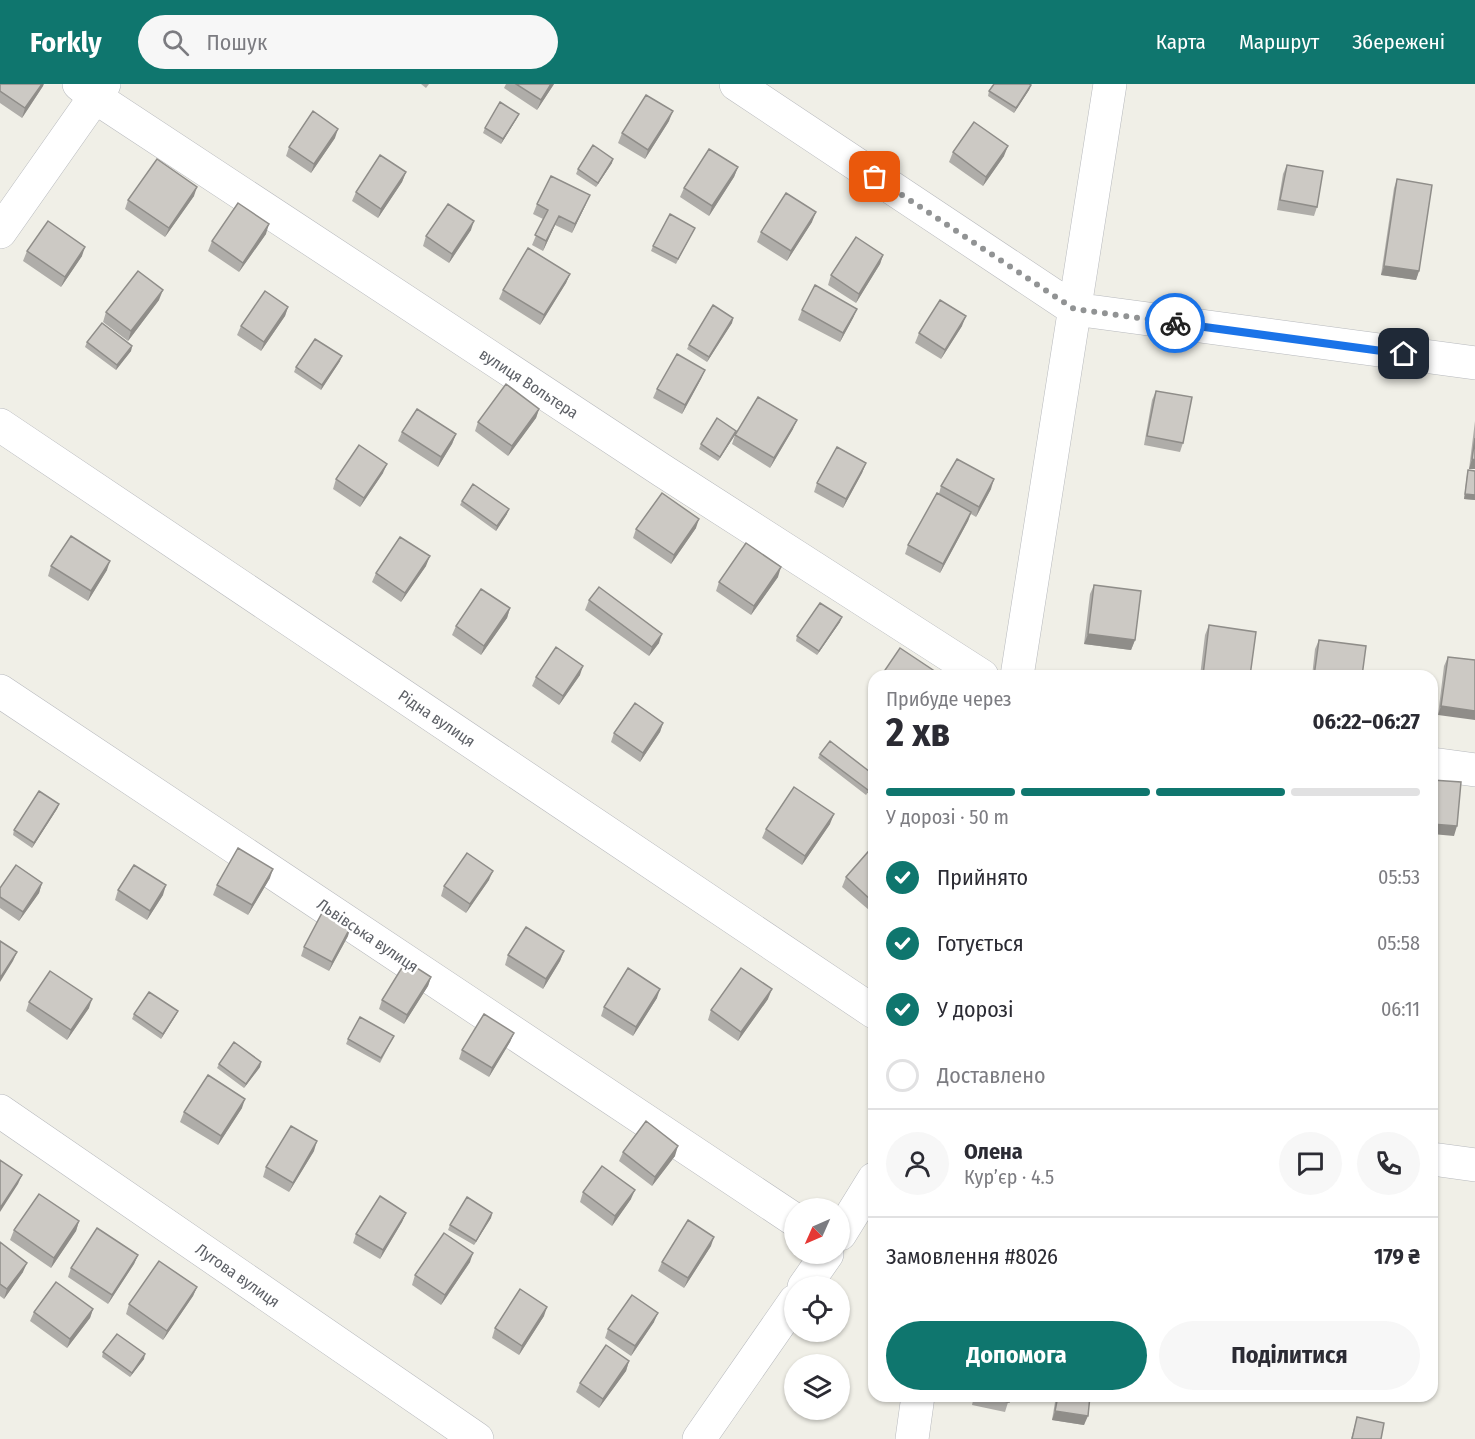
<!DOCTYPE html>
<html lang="uk">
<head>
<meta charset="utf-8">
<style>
  :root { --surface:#fff; --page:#f7f7f7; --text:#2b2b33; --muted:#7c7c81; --line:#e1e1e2; --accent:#0f766e }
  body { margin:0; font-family:"Fira Sans Condensed",sans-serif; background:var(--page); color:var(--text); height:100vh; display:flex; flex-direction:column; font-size:22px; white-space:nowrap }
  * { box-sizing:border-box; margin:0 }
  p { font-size:20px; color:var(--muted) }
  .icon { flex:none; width:33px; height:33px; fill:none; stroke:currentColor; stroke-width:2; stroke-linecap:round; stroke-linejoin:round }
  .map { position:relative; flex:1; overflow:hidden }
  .panel { position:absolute; left:868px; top:586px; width:570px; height:732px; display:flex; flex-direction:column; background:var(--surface); border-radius:18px; box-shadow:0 2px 4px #0004 }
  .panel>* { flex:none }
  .needle { width:39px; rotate:225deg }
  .fabs { position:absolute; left:784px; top:1114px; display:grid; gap:12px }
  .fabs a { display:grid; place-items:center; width:66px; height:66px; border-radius:50%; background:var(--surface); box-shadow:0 2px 4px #0004; font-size:30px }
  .pin { position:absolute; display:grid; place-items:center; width:51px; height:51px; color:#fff; margin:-26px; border-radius:12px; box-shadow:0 3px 9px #0006 }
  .courier { position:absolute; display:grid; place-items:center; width:60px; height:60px; margin:-30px; border:4px solid #1a73e8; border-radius:50%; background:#fff; color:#222; box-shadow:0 2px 8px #0007 }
  .overview em { font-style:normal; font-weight:700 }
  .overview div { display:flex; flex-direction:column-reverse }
  .overview { display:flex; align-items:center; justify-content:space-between; height:102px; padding:0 18px }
  h1 { font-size:39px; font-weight:700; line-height:45px }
  .bar { display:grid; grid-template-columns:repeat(4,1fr); gap:9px 6px; align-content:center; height:72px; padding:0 18px }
  .bar i { height:8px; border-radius:4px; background:var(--line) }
  .bar .active { background:var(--accent) }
  .bar p { grid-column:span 4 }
  .line { display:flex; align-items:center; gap:15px; padding:0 18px; border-top:2px solid var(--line) }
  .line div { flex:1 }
  .round { display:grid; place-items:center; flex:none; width:63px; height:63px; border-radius:32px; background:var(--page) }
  ol { padding:0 18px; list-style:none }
  li { display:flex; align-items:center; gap:18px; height:66px }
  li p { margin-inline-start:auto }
  li .icon { padding:6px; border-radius:50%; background:var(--accent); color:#fff; stroke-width:4 }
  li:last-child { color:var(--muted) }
  li i { width:33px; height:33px; border:3px solid var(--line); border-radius:50% }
  .button { display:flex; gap:12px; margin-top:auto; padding:12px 18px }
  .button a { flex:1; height:69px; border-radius:36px; background:var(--accent); color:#fff; font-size:24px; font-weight:700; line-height:69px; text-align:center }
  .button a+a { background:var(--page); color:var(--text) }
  header { display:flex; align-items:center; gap:36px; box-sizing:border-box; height:84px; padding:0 30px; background:var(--accent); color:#fff }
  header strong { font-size:28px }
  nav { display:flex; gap:33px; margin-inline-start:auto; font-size:21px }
  .search { width:420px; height:54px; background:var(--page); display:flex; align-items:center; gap:15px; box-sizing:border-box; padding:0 21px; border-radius:33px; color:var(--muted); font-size:22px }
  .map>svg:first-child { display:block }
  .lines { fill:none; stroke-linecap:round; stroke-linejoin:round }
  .minor-casing { stroke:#b7b9bd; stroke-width:34 }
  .minor { stroke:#fff; stroke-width:33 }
  .wall { fill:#afada9 }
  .shaded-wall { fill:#8f8d89 }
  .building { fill:#ccc9c4; stroke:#8f8d89; stroke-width:1.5 }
  .done { stroke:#919394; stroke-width:6; stroke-dasharray:0 10.8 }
  .route { stroke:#1a73e8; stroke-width:8 }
  .labels { text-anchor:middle; stroke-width:5; stroke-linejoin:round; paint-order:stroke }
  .street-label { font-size:16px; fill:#5e6167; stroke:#fff }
</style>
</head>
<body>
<header>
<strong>Forkly</strong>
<div class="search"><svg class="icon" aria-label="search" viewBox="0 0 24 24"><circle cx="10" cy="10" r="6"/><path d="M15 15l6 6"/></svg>Пошук</div>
<nav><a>Карта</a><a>Маршрут</a><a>Збережені</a></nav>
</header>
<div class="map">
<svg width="1475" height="1355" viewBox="0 0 1475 1355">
  <rect width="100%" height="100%" fill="#f0efe7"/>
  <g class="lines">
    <g class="minor-casing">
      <path id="minor" d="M79,0l16,13 568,374 319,205
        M736,0l338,225 401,54
        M0,148l104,-148
        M0,341l874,587
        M1017,592l93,-592
        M0,607l795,529
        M1432,680l43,6
        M0,1027l477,328
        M1432,1075l43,6
        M840,1150l34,-55
        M804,1203l23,-33
        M699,1355l96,-138
        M912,1355l6,-43"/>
    </g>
    <use href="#minor" class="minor"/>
  </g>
  <path class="wall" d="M0,0l43,2 -21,32 -22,-15z
    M421,0h8l-3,4z
    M506,0h48l-17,26 -33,-22z
    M1031,1l-2,5 -15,23 -26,-17 1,-5z
    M517,34l-16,26 -18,-11 2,-5z
    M669,37l-24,38 -27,-16 4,-10z
    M335,54l-24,35 -25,-17 3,-9z
    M953,68l51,4 -21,30 -34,-24z
    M612,79l-16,24 -20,-13 2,-5z
    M1287,81l30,42 -3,9 -37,-6 6,-36z
    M738,83l-4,10 -25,39 -29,-19 4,-9z
    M406,88l-4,10 -24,36 -26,-17 4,-9z
    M1397,95l22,92 -3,9 -35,-5 13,-87z
    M194,112l-29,41 -40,-28 3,-9z
    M537,120h49l-14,29 -17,-8 -12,26 -11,-6 11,-26 -10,-5z
    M812,138l-25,39 -30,-19 4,-10z
    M695,144l-19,36 -25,-13 2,-5z
    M471,146l-22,33 -26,-17 3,-10z
    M266,150l-27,38 -31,-21 4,-10z
    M27,167l55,5 -21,31 -38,-26z
    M883,171l-3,9 -24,39 -28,-18 3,-10z
    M570,190l-4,9 -26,42 -41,-26 4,-9z
    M159,216l-31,41 -25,-19 3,-10z
    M288,223l-3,9 -24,35 -24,-16 4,-9z
    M857,225l-4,9 -13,24 -42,-22 4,-10z
    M733,234l-1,5 -25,39 -20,-13 2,-4z
    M962,242l-21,33 -26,-16 4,-10z
    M87,258l45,4 -1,5 -15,19 -31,-23z
    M340,277l-19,29 -27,-18 2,-5z
    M705,286l-4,9 -19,35 -29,-16 4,-9z
    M1156,307l27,52 -3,9 -36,-7 8,-45z
    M539,325l-3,9 -28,38 -33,-25 3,-9z
    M1475,337v48h-6z
    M793,345l-23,39 -38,-24 3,-9z
    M736,347l-1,4 -17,26 -19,-12 2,-5z
    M402,348l54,2 -4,10 -14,23 -40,-26z
    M866,379l-4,10 -19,35 -29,-16 3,-9z
    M1468,386l7,1v29l-11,-1 3,-24z
    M383,389l-23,34 -27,-18 3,-10z
    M941,402l50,3 -15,28 -5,-3 -3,7 -28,52 -35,-19 3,-9 31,-51z
    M462,417l45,13 -11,17 -36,-26z
    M696,444l-25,36 -38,-26 3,-9z
    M51,482l56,4 -19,31 -40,-25z
    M426,482l-25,36 -29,-20 4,-9z
    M778,493l-27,38 -35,-24 3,-9z
    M1094,501l41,55 -4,10 -47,-6 6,-50z
    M589,516l70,43 -10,13 -64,-46z
    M510,524l-3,10 -26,37 -29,-20 4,-9z
    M840,538l-23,33 -21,-14 1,-5z
    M1209,541l41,51h-50l5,-41z
    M1319,556l43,36h-50l3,-27z
    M1448,573l27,3 -37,55 6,-49z
    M580,591l-21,30 -27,-19 4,-9z
    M874,602v14l-4,-3z
    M663,639l-3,9 -20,30 -29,-20 3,-9z
    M820,670l54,21 -8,20 -48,-37z
    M59,720l-2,5 -25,39 -19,-13 1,-5z
    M830,740l-28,41 -40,-27 4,-9z
    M846,793l28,26 -5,7 -27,-23z
    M270,794l-22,37 -35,-20 4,-10z
    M489,796l-23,33 -25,-17 3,-10z
    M42,799l-3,10 -20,28 -19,-13v-20z
    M118,806l45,5 -16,25 -32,-20z
    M348,852l-19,35 -28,-15 3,-9z
    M564,867l-4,10 -17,28 -38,-24 3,-10z
    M431,893l-3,9 -24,38 -25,-15 3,-9z
    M657,914l-24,38 -32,-20 3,-9z
    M768,915l-30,42 -30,-21 3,-10z
    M29,918l60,6 -22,32 -41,-29z
    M178,927l-2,4 -15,24 -29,-20 2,-5z
    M514,949l-4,9 -21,35 -30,-18 3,-9z
    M394,952l-14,27 -34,-19 2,-5z
    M261,978l-1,5 -16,21 -27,-20 2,-4z
    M242,1024l-24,37 -38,-23 4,-10z
    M314,1067l-25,41 -26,-15 3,-10z
    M623,1068l52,4 -23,30 -33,-25z
    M583,1108l48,7 -19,27 -32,-24z
    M406,1129l-4,9 -22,37 -27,-16 3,-9z
    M492,1129l-1,5 -17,27 -26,-15 2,-5z
    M79,1137l-3,10 -25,37 -41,-28 4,-10z
    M0,1158l23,30 -19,27 -4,-3z
    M711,1162l-27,42 -26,-17 4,-9z
    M138,1171l-4,9 -26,40 -40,-27 3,-9z
    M470,1178l-29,43 -29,-20 3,-10z
    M197,1203l-4,9 -30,44 -37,-26 3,-10z
    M93,1225l-3,9 -23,30 -37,-27 4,-9z
    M544,1232l-25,39 -27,-17 3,-10z
    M654,1238l-23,34 -26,-18 3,-9z
    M103,1268l41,7 -14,18 -28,-20z
    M629,1277l-3,10 -27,37 -23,-16 4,-9z
    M974,1312h36l-5,16 -33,-7z
    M1056,1312h34l-6,29 -32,-5z
    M1357,1333l24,22h-30z"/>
  <path class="shaded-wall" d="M42,0h2l-1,2 -21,32 3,-10z
    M551,0h3l-17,26 4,-10z
    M1031,1l-2,5 -15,23 2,-5z
    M673,27l-4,10 -24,38 3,-9z
    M519,30l-2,4 -16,26 2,-5z
    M338,45l-3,9 -24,35 3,-9z
    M1008,62l-4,10 -21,30 3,-9z
    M613,75l-1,4 -16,24 2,-4z
    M738,83l-4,10 -25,39 3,-10z
    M406,88l-4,10 -24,36 3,-9z
    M197,103l-3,9 -29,41 4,-9z
    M590,111l-4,9 -14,29 3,-9z
    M816,128l-4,10 -25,39 4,-10z
    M559,132l-4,9 -12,26 3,-10z
    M474,137l-3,9 -22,33 3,-9z
    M269,140l-3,10 -27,38 4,-9z
    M85,163l-3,9 -21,31 4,-10z
    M883,171l-3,9 -24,39 3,-9z
    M1384,182l35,5 -3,9 -35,-5z
    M570,190l-4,9 -26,42 4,-10z
    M163,206l-4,10 -31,41 3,-10z
    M288,223l-3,9 -24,35 3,-9z
    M857,225l-4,9 -13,24 3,-9z
    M966,232l-4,10 -21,33 4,-9z
    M733,234l-1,5 -25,39 2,-5z
    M132,262l-1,5 -15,19 1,-5z
    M342,272l-2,5 -19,29 1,-5z
    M705,286l-4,9 -19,35 3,-9z
    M539,325l-3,9 -28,38 4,-10z
    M797,336l-4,9 -23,39 4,-10z
    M736,347l-1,4 -17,26 2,-4z
    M456,350l-4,10 -14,23 3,-10z
    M1472,375l3,1v9h-6z
    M866,379l-4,10 -19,35 3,-9z
    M387,380l-4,9 -23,34 4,-9z
    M994,395l-3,10 -15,28 3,-10z
    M1465,410l10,1v5l-11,-1z
    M509,425l-2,5 -11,17 1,-5z
    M971,428l-3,9 -28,52 3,-9z
    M699,435l-3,9 -25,36 3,-9z
    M430,472l-4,10 -25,36 4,-9z
    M110,477l-3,9 -19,31 3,-10z
    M781,483l-3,10 -27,38 3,-9z
    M510,524l-3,10 -26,37 3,-9z
    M842,533l-2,5 -23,33 2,-4z
    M662,550l-3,9 -10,13 3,-9z
    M1088,550l47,6 -4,10 -47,-6z
    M583,582l-3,9 -21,30 4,-9z
    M1441,622l34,5v9l-37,-5z
    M663,639l-3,9 -20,30 3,-9z
    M874,698v2l-8,11 2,-5z
    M59,720l-2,5 -25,39 2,-5z
    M834,730l-4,10 -28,41 3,-9z
    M1432,740l25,2 -3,10 -22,-2z
    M273,785l-3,9 -22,37 4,-10z
    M493,787l-4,9 -23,33 4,-9z
    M42,799l-3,10 -20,28 4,-9z
    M166,801l-3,10 -16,25 3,-9z
    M874,814v5l-5,7 3,-9z
    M351,842l-3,10 -19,35 3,-9z
    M564,867l-4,10 -17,28 3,-10z
    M17,868l-4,9 -13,21v-4z
    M431,893l-3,9 -24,38 3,-9z
    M660,905l-3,9 -24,38 3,-9z
    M772,905l-4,10 -30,42 3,-9z
    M92,915l-3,9 -22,32 4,-10z
    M178,927l-2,4 -15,24 2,-5z
    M514,949l-4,9 -21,35 3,-9z
    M261,978l-1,5 -16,21 2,-4z
    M245,1015l-3,9 -24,37 3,-9z
    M317,1057l-3,10 -25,41 4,-9z
    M678,1062l-3,10 -23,30 3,-9z
    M22,1091l-4,9 -18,28v-4z
    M635,1106l-4,9 -19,27 3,-10z
    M406,1129l-4,9 -22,37 3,-9z
    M492,1129l-1,5 -17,27 2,-4z
    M79,1137l-3,10 -25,37 3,-10z
    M714,1153l-3,9 -27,42 4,-10z
    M473,1169l-3,9 -29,43 4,-10z
    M138,1171l-4,9 -26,40 4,-9z
    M27,1179l-4,9 -19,27 3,-10z
    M197,1203l-4,9 -30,44 4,-9z
    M547,1223l-3,9 -25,39 3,-9z
    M93,1225l-3,9 -23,30 3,-9z
    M658,1229l-4,9 -23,34 4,-10z
    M145,1270l-1,5 -14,18 2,-4z
    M629,1277l-3,10 -27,37 4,-9z
    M1055,1327l33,5 -4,9 -32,-5z"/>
  <path class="building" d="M0,0h42l-17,24 -25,-17z
    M516,0h35l-10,16z
    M994,0h35l2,1 -15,23 -27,-17z
    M646,11l27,16 -25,39 -26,-17z
    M500,18l19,12 -16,25 -18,-11z
    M313,27l25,18 -24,35 -25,-17z
    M974,38l34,24 -22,31 -33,-25z
    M593,61l20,14 -15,24 -20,-14z
    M709,65l29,18 -26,39 -28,-18z
    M380,71l26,17 -25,37 -25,-17z
    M157,75l40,28 -28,41 -41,-28z
    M1287,81l36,6 -6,36 -37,-7z
    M551,92l39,19 -15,29 -16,-8 -13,25 -11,-6 13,-25 -11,-6z
    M1397,95l35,6 -13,86 -35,-5z
    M786,109l30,19 -25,39 -30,-19z
    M238,119l31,21 -26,39 -31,-22z
    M448,120l26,17 -22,33 -26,-18z
    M670,130l25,14 -17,31 -25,-13z
    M48,137l37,26 -20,30 -38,-26z
    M856,153l27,18 -24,39 -28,-19z
    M528,164l42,26 -26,41 -41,-25z
    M138,187l25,19 -32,41 -25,-19z
    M815,201l42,24 -14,24 -41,-23z
    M265,207l23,16 -24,35 -23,-16z
    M940,216l26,16 -21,34 -26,-17z
    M713,221l20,13 -24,39 -20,-12z
    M102,239l30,23 -15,19 -30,-23z
    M315,255l27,17 -20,29 -26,-18z
    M677,270l28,16 -20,35 -28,-16z
    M506,300l33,25 -27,37 -34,-24z
    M1156,307l36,6 -9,46 -36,-7z
    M758,313l39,23 -23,38 -39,-23z
    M417,325l39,25 -15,23 -39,-25z
    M717,334l19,13 -16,26 -19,-13z
    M1475,354v22l-3,-1z
    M359,361l28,19 -23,34 -28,-19z
    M837,363l29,16 -20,36 -29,-16z
    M957,375l37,20 -15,28 -38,-21z
    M1468,386l7,1v24l-10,-1z
    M473,400l36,25 -12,17 -35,-25z
    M662,409l37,26 -25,36 -38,-26z
    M937,409l34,19 -28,52 -35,-19z
    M71,452l39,25 -19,30 -40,-25z
    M400,453l30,19 -25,37 -29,-20z
    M746,459l35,24 -27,39 -35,-24z
    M1094,501l47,6 -6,49 -47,-6z
    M599,503l63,47 -10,13 -63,-47z
    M481,505l29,19 -26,38 -28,-20z
    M820,519l22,14 -23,34 -22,-15z
    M1209,541l47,7 -6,44h-35l-12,-1z
    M1319,556l47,6 -4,30h-48z
    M556,563l27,19 -20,30 -27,-19z
    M900,564l42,28h-61z
    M1448,573l27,3v51l-34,-5z
    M635,619l28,20 -20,30 -29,-20z
    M830,657l44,34v7l-6,8 -48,-36z
    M1432,696l29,2 -4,44 -25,-2z
    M794,703l40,27 -29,42 -39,-27z
    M39,707l20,13 -25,39 -20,-13z
    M874,761v53l-2,3 -26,-24z
    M238,764l35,21 -21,36 -35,-20z
    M467,769l26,18 -23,33 -26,-18z
    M16,781l26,18 -19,29 -23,-15v-9z
    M134,781l32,20 -16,26 -32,-21z
    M323,827l28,15 -19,36 -28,-15z
    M526,843l38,24 -18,28 -38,-24z
    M0,857l17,11 -17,26z
    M406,877l25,16 -24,38 -25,-15z
    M628,884l32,21 -24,38 -32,-20z
    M741,884l31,21 -31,43 -30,-22z
    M50,887l42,28 -21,31 -42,-28z
    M149,908l29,19 -15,23 -29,-20z
    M484,930l30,19 -22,35 -30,-18z
    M360,933l34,19 -13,22 -33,-19z
    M234,958l27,20 -15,22 -27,-20z
    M208,991l37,24 -24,37 -37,-24z
    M646,1037l32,25 -23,31 -32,-25z
    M291,1042l26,15 -24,42 -27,-16z
    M0,1076l22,15 -22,33z
    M602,1082l33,24 -20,26 -32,-24z
    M39,1110l40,27 -25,37 -40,-28z
    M380,1112l26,17 -23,37 -27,-16z
    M467,1113l25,16 -16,28 -26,-16z
    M688,1136l26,17 -26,41 -26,-16z
    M97,1144l41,27 -26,40 -41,-27z
    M444,1149l29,20 -28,42 -30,-20z
    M0,1158l27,21 -20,26 -7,-5z
    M159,1177l38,26 -30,44 -38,-27z
    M56,1198l37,27 -23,30 -36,-27z
    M520,1205l27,18 -25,39 -27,-18z
    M632,1211l26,18 -23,33 -27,-17z
    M117,1250l28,20 -13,19 -29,-21z
    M606,1261l23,16 -26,38 -23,-16z
    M979,1312h31l-1,6z
    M1058,1312h32l-2,20 -33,-5z
    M1357,1333l27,6 -3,16h-29z"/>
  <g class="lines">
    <path class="done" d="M875,93l199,132 101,14"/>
    <path class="route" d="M1175,239l229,31"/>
  </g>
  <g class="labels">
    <g class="street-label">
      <text transform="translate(529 299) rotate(33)" y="6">вулиця Вольтера</text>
      <text transform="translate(437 634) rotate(34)" y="6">Рідна вулиця</text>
      <text transform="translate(368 851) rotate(34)" y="6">Львівська вулиця</text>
      <text transform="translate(238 1191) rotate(35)" y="6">Лугова вулиця</text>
    </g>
  </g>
</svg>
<div class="fabs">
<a><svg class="needle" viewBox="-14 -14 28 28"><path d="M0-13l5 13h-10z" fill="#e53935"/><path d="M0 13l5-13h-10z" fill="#7c7c81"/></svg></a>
<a><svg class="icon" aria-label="locate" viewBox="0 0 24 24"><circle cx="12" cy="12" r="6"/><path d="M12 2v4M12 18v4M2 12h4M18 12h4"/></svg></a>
<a><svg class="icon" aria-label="layers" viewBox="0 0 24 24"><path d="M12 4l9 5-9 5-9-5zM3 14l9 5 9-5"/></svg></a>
</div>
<div class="pin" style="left:875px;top:93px;background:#ea580c"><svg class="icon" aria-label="bag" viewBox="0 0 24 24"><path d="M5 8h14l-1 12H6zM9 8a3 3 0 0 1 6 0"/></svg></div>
<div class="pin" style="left:1404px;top:270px;background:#1f2937"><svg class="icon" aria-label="home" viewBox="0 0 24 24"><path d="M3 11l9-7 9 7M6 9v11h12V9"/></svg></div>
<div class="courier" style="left:1175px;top:239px"><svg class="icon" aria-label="bike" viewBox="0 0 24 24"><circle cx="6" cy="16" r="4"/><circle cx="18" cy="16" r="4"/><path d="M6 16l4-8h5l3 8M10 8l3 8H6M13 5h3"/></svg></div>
<section class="panel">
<div class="overview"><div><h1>2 хв</h1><p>Прибуде через</p></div><em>06:22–06:27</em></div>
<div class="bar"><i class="active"></i><i class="active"></i><i class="active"></i><i></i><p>У дорозі · 50 m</p></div>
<ol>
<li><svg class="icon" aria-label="check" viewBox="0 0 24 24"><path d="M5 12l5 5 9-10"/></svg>Прийнято<p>05:53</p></li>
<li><svg class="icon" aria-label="check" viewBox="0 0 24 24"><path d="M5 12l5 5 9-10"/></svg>Готується<p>05:58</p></li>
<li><svg class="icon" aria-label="check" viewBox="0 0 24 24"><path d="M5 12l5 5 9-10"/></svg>У дорозі<p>06:11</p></li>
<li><i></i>Доставлено</li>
</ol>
<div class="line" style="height:108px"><a class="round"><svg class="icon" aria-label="person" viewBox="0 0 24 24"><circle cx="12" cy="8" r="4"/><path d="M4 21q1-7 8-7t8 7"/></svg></a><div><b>Олена</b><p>Кур’єр · 4.5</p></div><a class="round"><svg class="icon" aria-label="chat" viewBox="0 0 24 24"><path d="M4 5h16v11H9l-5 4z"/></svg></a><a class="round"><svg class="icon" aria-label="phone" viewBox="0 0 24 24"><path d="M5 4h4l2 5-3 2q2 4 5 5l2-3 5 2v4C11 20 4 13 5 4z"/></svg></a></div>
<div class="line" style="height:78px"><div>Замовлення #8026</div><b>179 ₴</b></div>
<div class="button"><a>Допомога</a><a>Поділитися</a></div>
</section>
</div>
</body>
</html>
